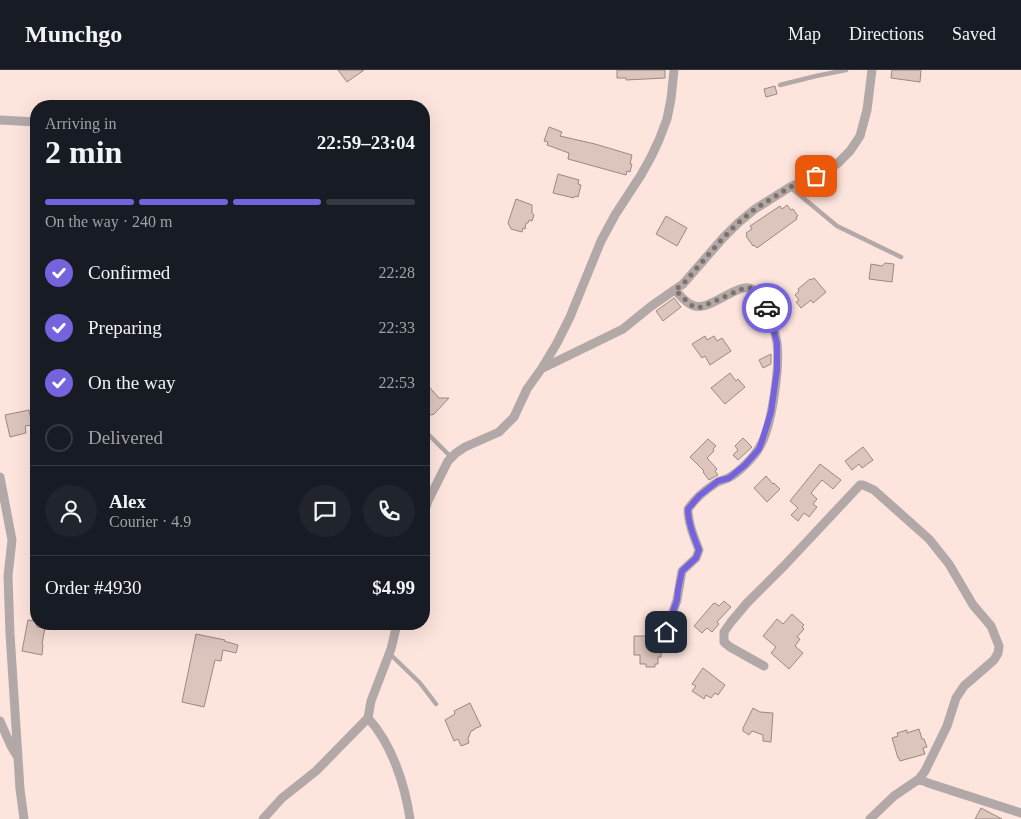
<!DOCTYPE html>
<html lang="en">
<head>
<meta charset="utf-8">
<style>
  :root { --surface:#171b24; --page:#20242c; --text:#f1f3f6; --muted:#9ea1a6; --line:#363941; --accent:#7563de }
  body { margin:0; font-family:Georgia,serif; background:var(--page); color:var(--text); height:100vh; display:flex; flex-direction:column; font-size:19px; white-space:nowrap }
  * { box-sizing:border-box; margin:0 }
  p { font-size:16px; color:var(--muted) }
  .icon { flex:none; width:28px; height:28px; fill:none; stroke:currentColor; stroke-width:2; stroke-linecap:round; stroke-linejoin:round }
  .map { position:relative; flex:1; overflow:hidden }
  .sheet { position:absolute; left:30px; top:30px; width:400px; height:530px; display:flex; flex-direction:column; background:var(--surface); border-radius:20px; box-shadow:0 5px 20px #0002 }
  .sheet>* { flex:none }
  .pin { position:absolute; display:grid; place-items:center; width:42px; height:42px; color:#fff; margin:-21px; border-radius:10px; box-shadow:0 2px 8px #0006 }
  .courier { position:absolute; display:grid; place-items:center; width:50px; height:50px; margin:-25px; border:4px solid #7563de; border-radius:50%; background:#fff; color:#222; box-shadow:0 1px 6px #0007 }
  .summary em { font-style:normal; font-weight:800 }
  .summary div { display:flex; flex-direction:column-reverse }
  .summary { display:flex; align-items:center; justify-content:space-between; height:85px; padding:0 15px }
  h1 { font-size:32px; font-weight:800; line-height:38px }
  .bar { display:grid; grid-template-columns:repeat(4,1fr); gap:8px 5px; align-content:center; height:60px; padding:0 15px }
  .bar i { height:6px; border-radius:4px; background:var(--line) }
  .bar .on { background:var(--accent) }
  .bar p { grid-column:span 4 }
  .line { display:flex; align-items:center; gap:12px; padding:0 15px; border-top:1px solid var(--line) }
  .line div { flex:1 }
  .round { display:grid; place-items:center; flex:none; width:52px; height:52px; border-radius:26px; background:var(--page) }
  ol { padding:0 15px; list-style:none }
  li { display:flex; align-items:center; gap:15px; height:55px }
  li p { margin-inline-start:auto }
  li .icon { padding:5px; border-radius:50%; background:var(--accent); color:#fff; stroke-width:4 }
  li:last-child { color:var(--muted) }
  li i { width:28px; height:28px; border:2px solid var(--line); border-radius:50% }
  header { display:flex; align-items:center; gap:30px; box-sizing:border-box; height:70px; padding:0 25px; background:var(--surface); border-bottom:1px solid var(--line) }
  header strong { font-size:24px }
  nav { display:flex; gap:28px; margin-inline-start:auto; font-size:18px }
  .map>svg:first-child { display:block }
  .building { fill:#dcc5bd; stroke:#9d8880 }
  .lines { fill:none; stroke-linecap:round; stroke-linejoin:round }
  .lane { stroke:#b3a8a8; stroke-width:4.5 }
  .street { stroke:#b3a8a8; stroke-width:9 }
  .done { stroke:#7e706b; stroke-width:5; stroke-dasharray:0 9 }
  .route { stroke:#7563de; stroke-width:6 }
</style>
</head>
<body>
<header>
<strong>Munchgo</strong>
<nav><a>Map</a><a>Directions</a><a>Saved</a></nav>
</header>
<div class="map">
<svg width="1021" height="749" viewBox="0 0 1021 749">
  <rect width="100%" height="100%" fill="#fde5dd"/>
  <path class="building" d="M338,0h26l-17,12z
    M617,0h48v8l-39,2v-2h-9z
    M892,0h29l-1,12 -29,-4z
    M775,16l2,8 -11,3 -2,-8z
    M549,57l13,5 -2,4 35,8 37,11 -2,9h2l-2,8 -3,-1 -1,4 -58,-16 1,-6 -22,-8 1,-3 -4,-1z
    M558,104l21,6 -1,4 3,1 -3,12 -3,-1 -1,2 -21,-5z
    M516,129l16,6v8l2,2 -2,6 -3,-1 -1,3h-2l-1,6 -2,-1 -1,4 -11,-3 -3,-6z
    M787,135l4,5 2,-1 5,7 -2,1 1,2 -40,29 -3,-3 -1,1 -7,-10 1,-1 -1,-2 6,-4 -2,-3 30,-20 2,3z
    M666,146l21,12 -10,18 -21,-12z
    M885,193l9,1 -2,18 -23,-3 2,-15 11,2z
    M814,208l12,14 -13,11 -2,-3 -10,8 -5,-6 3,-2 -4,-5 4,-4 -1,-2 12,-10 1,1z
    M674,228l7,9 -18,14 -7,-10z
    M705,266l2,4 7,-4 3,5 5,-3 9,13 -21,14 -5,-9 -3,2 -10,-14z
    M771,284v10l-8,4 -4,-8z
    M730,303l6,8 2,-2 7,8 -20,17 -14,-16z
    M424,311l15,17h10l-16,17 -1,-1 -6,5v-8l-2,-2z
    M29,340l3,15 -7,1 1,7 -16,4 -5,-22z
    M743,368l9,9 -14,13 -5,-5 5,-5 -3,-4z
    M708,369l8,7 -3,3 1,2 -7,7 10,11 -2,2 3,4 -9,5 -6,-8 1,-1 -14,-14z
    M863,377l10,13 -11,8 -3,-4 -7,6 -7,-9z
    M820,394l21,16 -8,9 -11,-9 -11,13 6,6 -4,5 4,3 -8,10 -5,-4 -6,8 -7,-6 7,-7 -8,-7z
    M766,406l7,8 1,-1 6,6 -13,13 -13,-14z
    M724,531l7,6 -14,15 2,2 -7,8 -5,-4 -5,5 -8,-7 19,-22 2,-1 4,3z
    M792,544l12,11 -2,2 2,2 -7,8 3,2 -5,7 8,7 -14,16 -18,-16 5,-6 -13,-11 14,-17 6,5z
    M28,550l8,1 1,6 8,1 -3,16 1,1 -1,10 -20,-4z
    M196,564l29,6 -1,1 14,4 -2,8 -13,-3 -2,11 -6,-1 -11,47 -22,-5z
    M634,566h20v3h7v18h-3v7h-3v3h-9v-3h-6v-9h-6z
    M703,598l22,17 -7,10 -3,-2 -4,5 -5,-3 -2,4 -12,-8 4,-5 -4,-2z
    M470,633l11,23 -7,3v1l-3,1 -3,8 1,4 -8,3 -3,-7 -4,2 -9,-21 10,-6 -1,-3z
    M753,638l7,4 13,1 -2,29 -8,-1v-6l-11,-4 -3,4 -6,-4v-3z
    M919,659l3,10h2l3,8 -4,1 2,6 -25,7 -1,-3h-1l-6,-20 6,-2 -1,-3 10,-3v3z
    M981,738l21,11h-27z"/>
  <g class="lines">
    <path class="lane" d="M780,15l36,-9 30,-6
      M790,117l47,39 64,31
      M424,360l27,27
      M390,584l30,29 16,21"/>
    <path class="street" d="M0,50l36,2
      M543,298l80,-39 27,-22 33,-23 40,-46 15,-15 17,-14 35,-22 36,-15 12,-9 12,-12 10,-15 7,-26 5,-40
      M0,407l12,63 -4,36 2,58 10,155 4,30
      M424,443l4,-12 20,-40 8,-8 9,-6 34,-15 15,-15 13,-28 15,-21 15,-25 13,-26 31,-76 14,-26 26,-40 10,-18 8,-17 8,-21 4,-20 3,-29
      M666,562l11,-32 5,-29 14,-13 3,-8c-5,-13 -11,-27 -11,-41 7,-10 17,-19 28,-26 4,-3 10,-3 14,-6 9,-5 24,-20 29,-29 13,-20 21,-81 18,-105 -2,-13 -7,-28 -13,-39 -3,-6 -6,-12 -12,-15 -14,-8 -44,25 -60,16 -7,-3 -12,-10 -17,-15
      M764,596l-34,-19 -6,-5v-10l7,-10 16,-19 37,-37 76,-81h3l11,5 55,49 20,25 24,41 18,21 8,20 -1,7 -4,7 -30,26 -8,12 -9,28 -22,45 -6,8 -25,17 -24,23
      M368,648c24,26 37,67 42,101
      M0,651l11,25 6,10
      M919,709l9,4 93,30
      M263,749l19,-21 34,-27 52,-53 3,-17 20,-52 6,-25"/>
  </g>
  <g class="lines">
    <path class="done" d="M767,238l-7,-12 -8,-8h-8l-38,17 -8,3 -7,-3 -16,-15 8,-6 40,-46 15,-15 17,-14 35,-22 26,-11"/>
    <path class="route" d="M666,562l11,-32 1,-10 4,-19 14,-13 3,-8c-5,-13 -11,-27 -11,-41l11,-13 19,-15 11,-3 16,-13 14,-16 3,-8 9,-29 6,-42v-27l-8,-30 -2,-5"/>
  </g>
</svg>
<div class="pin" style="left:816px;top:106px;background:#ea580c"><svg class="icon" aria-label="bag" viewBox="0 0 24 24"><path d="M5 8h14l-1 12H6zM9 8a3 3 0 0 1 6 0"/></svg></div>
<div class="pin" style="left:666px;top:562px;background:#1f2937"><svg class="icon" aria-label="home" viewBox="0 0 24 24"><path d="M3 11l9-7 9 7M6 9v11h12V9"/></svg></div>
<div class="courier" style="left:767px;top:238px"><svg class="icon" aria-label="car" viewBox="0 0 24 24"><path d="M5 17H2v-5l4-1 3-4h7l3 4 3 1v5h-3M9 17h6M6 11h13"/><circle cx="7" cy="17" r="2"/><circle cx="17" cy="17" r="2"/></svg></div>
<section class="sheet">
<div class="summary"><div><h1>2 min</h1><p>Arriving in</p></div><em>22:59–23:04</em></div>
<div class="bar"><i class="on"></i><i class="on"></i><i class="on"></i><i></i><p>On the way · 240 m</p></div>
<ol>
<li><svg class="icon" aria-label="check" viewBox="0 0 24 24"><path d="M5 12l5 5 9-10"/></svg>Confirmed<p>22:28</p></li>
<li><svg class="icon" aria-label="check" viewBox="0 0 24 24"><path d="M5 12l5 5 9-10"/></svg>Preparing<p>22:33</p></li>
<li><svg class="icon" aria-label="check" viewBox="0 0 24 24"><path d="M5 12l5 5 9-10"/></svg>On the way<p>22:53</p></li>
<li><i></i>Delivered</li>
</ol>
<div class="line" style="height:90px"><a class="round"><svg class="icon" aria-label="person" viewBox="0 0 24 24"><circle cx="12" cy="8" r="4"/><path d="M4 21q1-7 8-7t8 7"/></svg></a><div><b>Alex</b><p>Courier · 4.9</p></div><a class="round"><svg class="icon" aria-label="chat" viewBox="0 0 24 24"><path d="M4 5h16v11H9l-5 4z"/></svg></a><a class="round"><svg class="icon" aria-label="phone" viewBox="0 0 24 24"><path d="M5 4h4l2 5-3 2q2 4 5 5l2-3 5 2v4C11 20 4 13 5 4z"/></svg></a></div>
<div class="line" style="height:65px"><div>Order #4930</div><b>$4.99</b></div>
</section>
</div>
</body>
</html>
